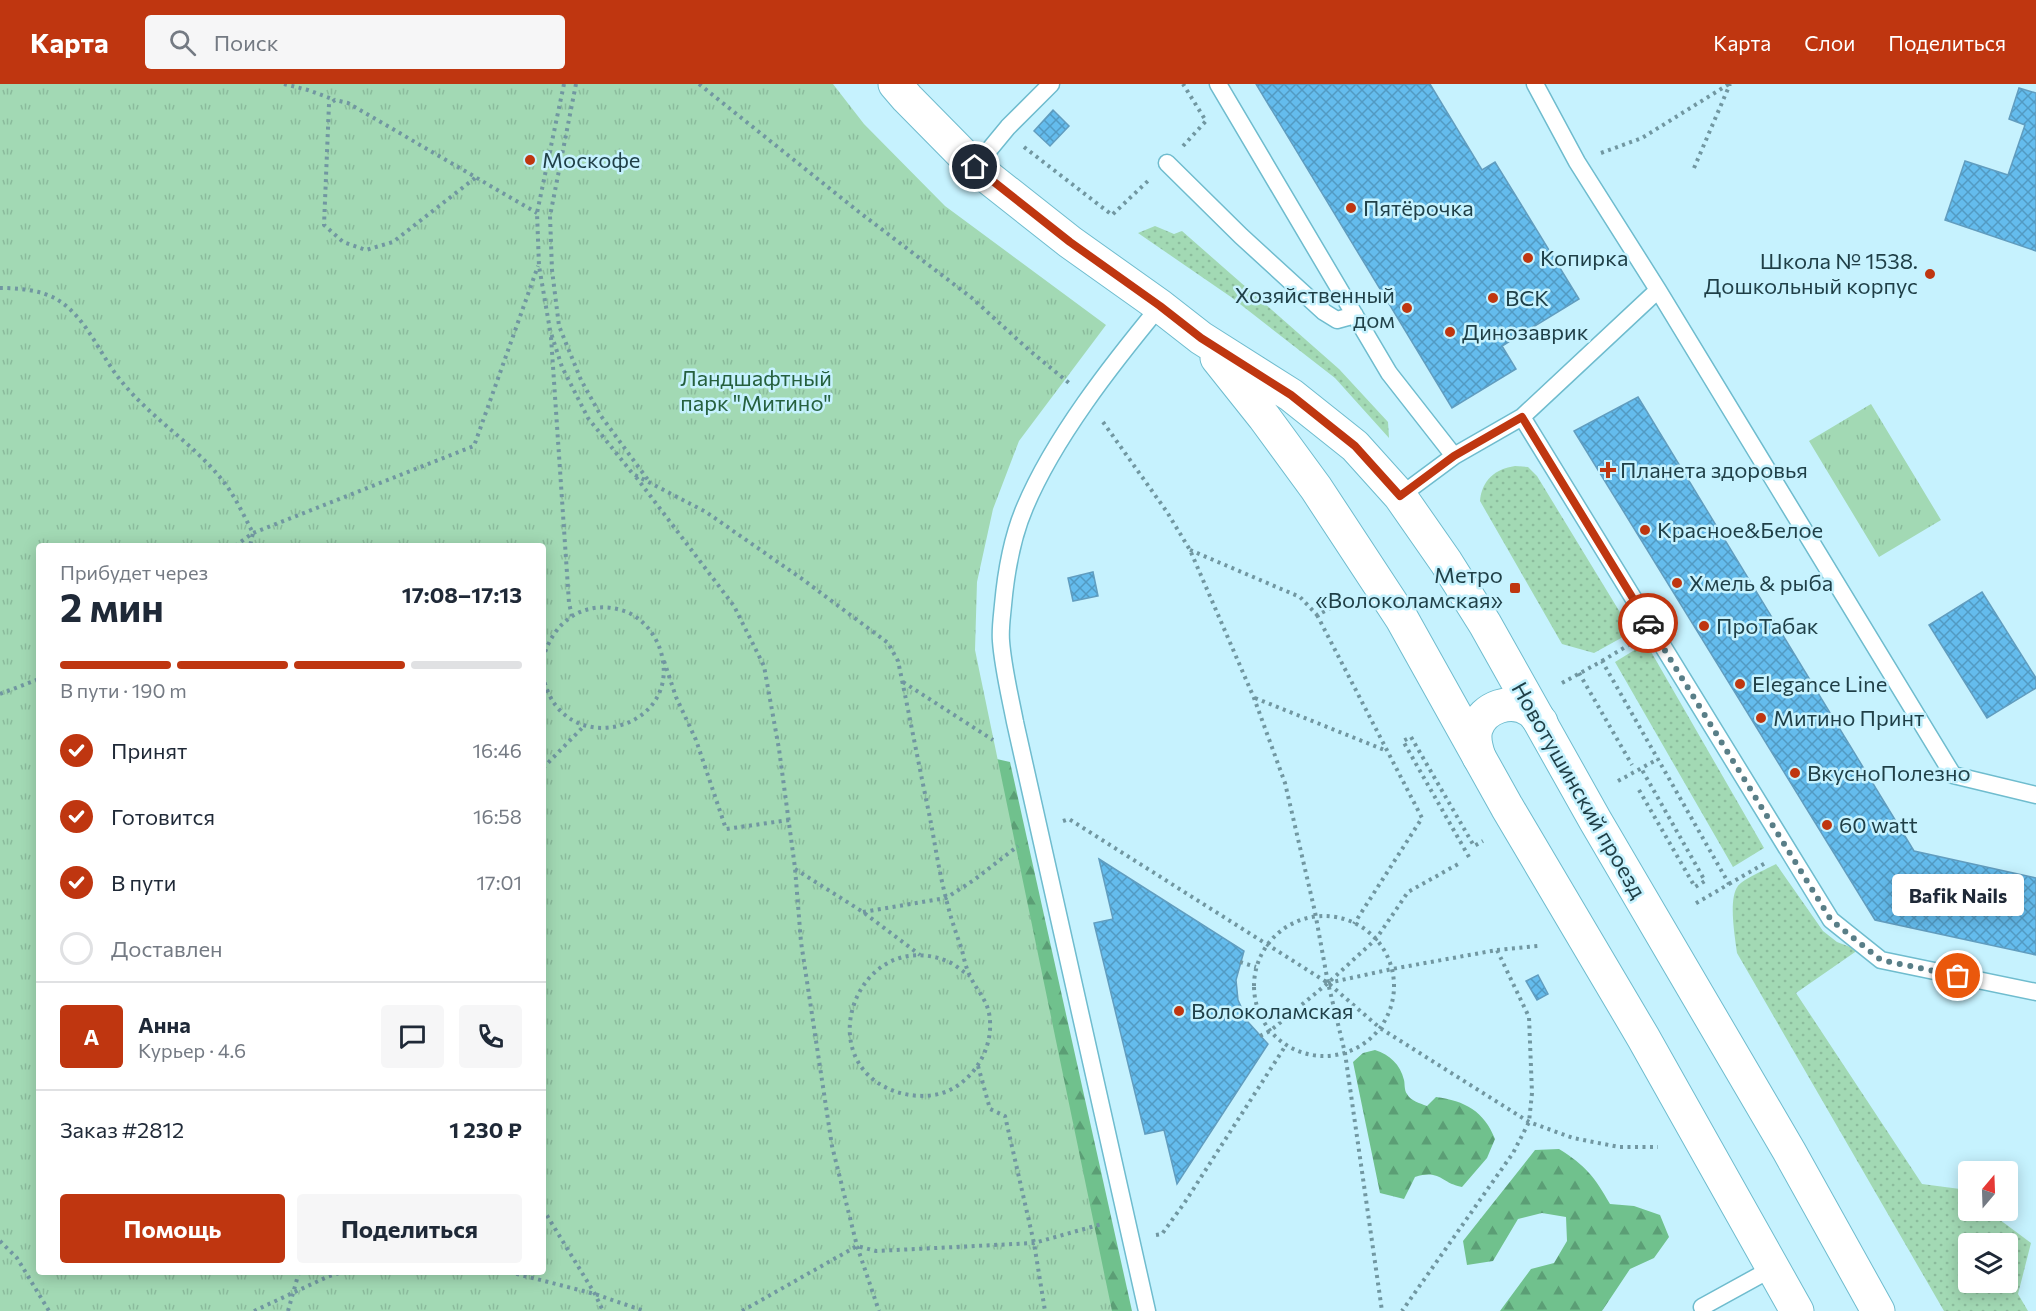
<!DOCTYPE html>
<html lang="ru">
<head>
<meta charset="utf-8">
<style>
  :root { --surface:#fff; --page:#f6f6f7; --text:#1f2937; --muted:#747a83; --line:#e0e1e3; --accent:#bf3610 }
  body { margin:0; font-family:Commissioner,sans-serif; background:var(--page); color:var(--text); height:100vh; display:flex; flex-direction:column; font-size:22px; white-space:nowrap }
  * { box-sizing:border-box; margin:0 }
  p { font-size:20px; color:var(--muted) }
  .icon { flex:none; width:33px; height:33px; fill:none; stroke:currentColor; stroke-width:2; stroke-linecap:round; stroke-linejoin:round }
  .map { position:relative; flex:1; overflow:hidden }
  .details { position:absolute; left:36px; top:459px; width:510px; height:732px; display:flex; flex-direction:column; background:var(--surface); border-radius:6px; box-shadow:0 3px 15px #0003 }
  .details>* { flex:none }
  .needle { width:39px; rotate:19deg }
  .tools { position:absolute; left:1958px; top:1077px; display:grid; gap:12px }
  .tools a { display:grid; place-items:center; width:60px; height:60px; border-radius:6px; background:var(--surface); box-shadow:0 3px 15px #0003; font-size:30px }
  .pin { position:absolute; display:grid; place-items:center; width:51px; height:51px; color:#fff; margin:-26px; border:3px solid #fff; border-radius:50%; box-shadow:0 2px 6px #0007 }
  .courier { position:absolute; display:grid; place-items:center; width:60px; height:60px; margin:-30px; border:4px solid #bf3610; border-radius:50%; background:#fff; color:#222; box-shadow:0 2px 8px #0007 }
  .bubble { position:absolute; height:42px; border-radius:6px; background:var(--surface); box-shadow:0 3px 15px #0003; font-size:20px; font-weight:700; line-height:42px; text-align:center }
  .overview em { font-style:normal; font-weight:700 }
  .overview div { display:flex; flex-direction:column-reverse }
  .overview { display:flex; align-items:center; justify-content:space-between; height:102px; padding:0 24px }
  h1 { font-size:39px; font-weight:700; line-height:45px }
  .bar { display:grid; grid-template-columns:repeat(4,1fr); gap:9px 6px; align-content:center; height:72px; padding:0 24px }
  .bar i { height:8px; border-radius:4px; background:var(--line) }
  .bar .on { background:var(--accent) }
  .bar p { grid-column:span 4 }
  .line { display:flex; align-items:center; gap:15px; padding:0 24px; border-top:2px solid var(--line) }
  .line div { flex:1 }
  .round { display:grid; place-items:center; flex:none; width:63px; height:63px; border-radius:6px; background:var(--page) }
  ol { padding:0 24px; list-style:none }
  li { display:flex; align-items:center; gap:18px; height:66px }
  li p { margin-inline-start:auto }
  li .icon { padding:6px; border-radius:50%; background:var(--accent); color:#fff; stroke-width:4 }
  li:last-child { color:var(--muted) }
  li i { width:33px; height:33px; border:3px solid var(--line); border-radius:50% }
  .cta { display:flex; gap:12px; margin-top:auto; padding:12px 24px }
  .cta a { flex:1; height:69px; border-radius:6px; background:var(--accent); color:#fff; font-size:24px; font-weight:700; line-height:69px; text-align:center }
  .cta a+a { background:var(--page); color:var(--text) }
  header { display:flex; align-items:center; gap:36px; box-sizing:border-box; height:84px; padding:0 30px; background:var(--accent); color:#fff }
  header strong { font-size:28px }
  nav { display:flex; gap:33px; margin-inline-start:auto; font-size:21px }
  .search { width:420px; height:54px; background:var(--page); display:flex; align-items:center; gap:15px; box-sizing:border-box; padding:0 21px; border-radius:6px; color:var(--muted); font-size:22px }
  .map>svg:first-child { display:block }
  .grass { fill:url(#grass-dots); fill-rule:evenodd }
  .forest { fill:url(#forest-firs) }
  .park { fill:url(#park-tufts); fill-rule:evenodd }
  .building { fill:url(#building-cross-hatch); stroke:#619dbf; stroke-width:1.5 }
  .lines { fill:none; stroke-linecap:round; stroke-linejoin:round }
  .service-casing { stroke:#6fbcce; stroke-width:19 }
  .tertiary-casing { stroke:#6fbcce; stroke-width:35 }
  .secondary-casing { stroke:#6fbcce; stroke-width:35 }
  .path { stroke:#7197a1; stroke-width:4; stroke-dasharray:3 4.5; stroke-linecap:butt }
  .service { stroke:#fff; stroke-width:16 }
  .tertiary { stroke:#fff; stroke-width:33 }
  .secondary { stroke:#fff; stroke-width:33 }
  .done { stroke:#597e87; stroke-width:6; stroke-dasharray:0 10.8 }
  .route { stroke:#bf3610; stroke-width:8 }
  .poi-dot { fill:#bf3610; stroke:#c6f2fe; stroke-width:2 }
  .labels { text-anchor:middle; stroke-width:5; stroke-linejoin:round; paint-order:stroke }
  .poi-label { font-size:22px; fill:#1f3f47; stroke:#c6f2fe; text-anchor:start }
  .park-label { font-size:22px; fill:#26603e; stroke:#c6f2fe }
  .street-label { font-size:22px; fill:#1f3f47; stroke:#c6f2fe }
</style>
</head>
<body>
<header>
<strong>Карта</strong>
<div class="search"><svg class="icon" aria-label="search" viewBox="0 0 24 24"><circle cx="10" cy="10" r="6"/><path d="M15 15l6 6"/></svg>Поиск</div>
<nav><a>Карта</a><a>Слои</a><a>Поделиться</a></nav>
</header>
<div class="map">
<svg width="2036" height="1227" viewBox="0 0 2036 1227">
  <defs>
    <pattern id="grass-dots" width="8" height="8" patternUnits="userSpaceOnUse" patternTransform="scale(1.5)"><rect width="8" height="8" fill="#a2d9b4"/><path d="M2 2h.1M6 6h.1" fill="none" stroke="#8bbb9c" stroke-width="1.8" stroke-linecap="round"/></pattern>
    <pattern id="forest-firs" width="22" height="20" patternUnits="userSpaceOnUse" patternTransform="scale(1.5)"><rect width="22" height="20" fill="#70c18d"/><path d="M5 1l3.5 6h-7zM16 11l3.5 6h-7z" fill="#5b9e75"/></pattern>
    <pattern id="park-tufts" width="24" height="20" patternUnits="userSpaceOnUse" patternTransform="scale(1.5)"><rect width="24" height="20" fill="#a2d9b4"/><path d="M3 7l-1-3M5 7V3M7 7l1-3M15 17l-1-3M17 17v-4M19 17l1-3" fill="none" stroke="#8bbb9c"/></pattern>
    <pattern id="building-cross-hatch" width="8" height="8" patternUnits="userSpaceOnUse" patternTransform="scale(1.5)"><rect width="8" height="8" fill="#64bced"/><path d="M0 0l8 8M0 8l8-8" fill="none" stroke="#529ac2"/></pattern>
  </defs>
  <rect width="100%" height="100%" fill="#c6f2fe"/>
  <path class="grass" d="M1155,142l19,8 8,-3 157,138 49,53 1,16 -54,-60 -104,-81 -93,-64z
    M1515,382l13,1 9,9 95,156 -38,21 -32,-9 -82,-143c2,-21 15,-32 35,-35z
    M1646,559l118,205 -31,19 -118,-205z
    M1776,780l47,67 14,11 21,8 -62,43 126,191 38,5 8,6v15l20,1 43,32 -13,51 10,17h-84l-207,-358c-2,-16 -9,-54 1,-67 5,-7 29,-17 38,-22zM1968,1160h39v38h-39z"/>
  <path class="forest" d="M970,669l40,9 122,549h-71z
    M1375,966c15,5 25,14 29,30 1,4 0,10 3,14 4,7 12,9 20,12l9,-9c29,4 48,14 59,42l-8,19 -25,29c-22,-4 -21,-18 -47,-10l-11,22 -24,-6 -27,-131 10,-9z
    M1559,1065c27,17 35,27 51,55l24,2 26,9 9,22 -15,21 -24,11 -28,42h-102l31,-42 23,-6 13,-22 -1,-24 -24,-4 -24,6 -25,42 -26,4 -4,-24 72,-91z"/>
  <path class="park" d="M0,0h833l31,40 81,82 161,119 -87,116 -26,68 -16,73 -2,68 137,661h-1112zM39,462h504v726h-504z
    M1871,320l70,116 -62,37 -70,-116z"/>
  <path class="building" d="M1256,0h174l52,86 13,-8 84,137 -77,47 14,23 -64,39z
    M2019,4l17,5v158l-91,-31 20,-59 43,14 17,-50 -16,-6z
    M1053,26l16,16 -19,20 -16,-15z
    M1638,313l276,454 122,27v77l-161,-35 -301,-489z
    M1093,488l5,24 -25,5 -5,-23z
    M1982,508l54,86v10l-49,30 -58,-93z
    M1099,775l145,92 -8,29 2,20 10,22 20,22 -91,140 -13,-54 -19,4 -51,-211 19,-4z
    M1538,891l10,19 -11,6 -11,-19z"/>
  <g class="lines">
    <g class="service-casing">
      <path id="service" d="M1218,0l171,289 65,83
        M1535,0l42,78 81,128 295,485 83,20
        M1167,79l74,73 83,76 13,8 18,-5
        M975,83l33,-40 43,-43
        M1522,333l309,503 50,40 155,32
        M1400,412l54,-40 68,-39 136,-127
        M1147,1227l-132,-589c-5,-26 -12,-54 -14,-81 -1,-12 1,-25 2,-36 3,-33 9,-68 22,-98 29,-69 87,-143 135,-201
        M1704,1227l-2,-4 71,-39"/>
    </g>
    <g class="tertiary-casing">
      <path id="tertiary" d="M1479,673c-3,-9 -6,-18 -3,-28 7,-22 36,-32 55,-18 4,3 7,8 10,11"/>
    </g>
    <g class="secondary-casing">
      <path id="secondary" d="M895,0l12,14 68,69 95,75 90,64 41,32 90,57 64,51 45,50 46,66 39,62 110,196 194,331 89,160
        M1217,274l47,59 52,71 86,131 105,188 136,230 154,274"/>
    </g>
    <path class="path" d="M284,0l24,6 27,10
      M564,0l-27,129 2,53 11,64 12,37 26,51 45,56 73,38 99,69 83,62 10,18c11,52 21,105 32,157 5,26 9,54 16,80 4,18 10,35 16,52 2,9 4,18 8,26 8,17 19,25 20,45 2,29 -16,58 -42,70 -17,7 -37,6 -54,0 -86,-32 -35,-165 53,-130 8,3 16,11 23,15
      M576,0l-26,132 2,54 7,56 22,54 20,36 47,64
      M699,0l160,128 113,86 57,52 40,33
      M1183,62l23,-25 -23,-37
      M1024,63l88,68 38,-36
      M1601,69l41,-15 87,-54
      M1694,84l36,-84
      M475,94l-82,64 -27,8 -23,-8 -19,-17 5,-121 6,-4 13,3 189,110
      M0,204c18,0 42,2 58,12 30,19 42,56 64,82 30,37 72,62 101,99 12,15 21,35 30,52l-3,13
      M551,253l18,266 3,13
      M1103,338l64,90 23,38 64,148 31,85 30,129 13,71 17,70 37,258
      M636,393l98,129 30,60 15,83 16,119 6,74 31,204 25,100 22,65
      M235,462l18,-13 221,-87 64,-180
      M1190,466l110,47 17,18 28,-14
      M1317,531l105,203 -68,106
      M543,575c10,-39 44,-62 84,-47 15,6 28,22 33,37 27,81 -99,115 -117,27
      M664,577l12,36 20,43 30,89 63,-9
      M1602,577l30,-18
      M1579,589l53,92
      M903,598l90,58
      M1562,599l40,-22 127,223 -36,21
      M0,610l39,-15
      M1255,614l132,53
      M543,684l41,-42
      M1618,697l40,-22
      M1639,706l56,97 10,-6 -64,-113
      M1063,737l6,-2 259,164 52,45 149,94 44,16 46,9h39
      M1469,773l-66,-116 8,-4 63,109 9,-5
      M795,785l68,43 57,43
      M1729,800l38,-22
      M863,828l83,-14 28,-18 44,-34
      M1254 902a70 70 0 1 1 140 0a70 70 0 1 1-140 0Z
      M1497,866l41,-4
      M1240,878l16,5
      M1328,899l64,-14 105,-19 32,67 3,76 -3,29 -16,31 -111,158
      M1260,952l10,-5 58,-48 48,-44 32,-47 52,-29
      M978,982l12,43 15,7 29,127 11,68
      M543,1125l52,85 8,17
      M1156,1151l6,-1 23,-32 101,-157
      M0,1157l17,17 32,53
      M509,1188l86,22 49,17
      M254,1227l73,-34 15,-5
      M288,1227l11,-39
      M742,1227l115,-65 19,5 158,-8 68,-19"/>
    <use href="#service" class="service"/>
    <use href="#tertiary" class="tertiary"/>
    <use href="#secondary" class="secondary"/>
  </g>
  <g class="lines">
    <path class="done" d="M1648,539l183,297 50,40 77,16"/>
    <path class="route" d="M975,83l95,75 90,64 41,32 90,57 64,51 45,50 54,-40 68,-39 126,206"/>
  </g>
  <g class="poi-dot">
    <circle cx="530" cy="76" r="6"/>
    <circle cx="1351" cy="124" r="6"/>
    <circle cx="1528" cy="174" r="6"/>
    <circle cx="1930" cy="190" r="6"/>
    <circle cx="1493" cy="214" r="6"/>
    <circle cx="1407" cy="224" r="6"/>
    <circle cx="1450" cy="248" r="6"/>
    <path d="M1605 377h6v6h6v6h-6v6h-6v-6h-6v-6h6z"/>
    <circle cx="1645" cy="446" r="6"/>
    <circle cx="1677" cy="499" r="6"/>
    <rect x="1509" y="498" width="12" height="12" rx="3"/>
    <circle cx="1704" cy="542" r="6"/>
    <circle cx="1740" cy="600" r="6"/>
    <circle cx="1761" cy="634" r="6"/>
    <circle cx="1795" cy="689" r="6"/>
    <circle cx="1827" cy="741" r="6"/>
    <circle cx="1179" cy="927" r="6"/>
  </g>
  <g class="labels">
    <g class="poi-label">
      <text x="542" y="84">Москофе</text>
      <text x="1363" y="132">Пятёрочка</text>
      <text x="1540" y="182">Копирка</text>
      <text x="1918" y="185" text-anchor="end">Школа № 1538.<tspan x="1918" dy="25">Дошкольный корпус</tspan></text>
      <text x="1395" y="219" text-anchor="end">Хозяйственный<tspan x="1395" dy="25">дом</tspan></text>
      <text x="1505" y="222">ВСК</text>
      <text x="1462" y="256">Динозаврик</text>
      <text x="1620" y="394">Планета здоровья</text>
      <text x="1657" y="454">Красное&amp;Белое</text>
      <text x="1503" y="499" text-anchor="end">Метро<tspan x="1503" dy="25">«Волоколамская»</tspan></text>
      <text x="1689" y="507">Хмель &amp; рыба</text>
      <text x="1716" y="550">ПроТабак</text>
      <text x="1752" y="608">Elegance Line</text>
      <text x="1773" y="642">Митино Принт</text>
      <text x="1807" y="697">ВкусноПолезно</text>
      <text x="1839" y="749">60 watt</text>
      <text x="1191" y="935">Волоколамская</text>
    </g>
    <g class="park-label">
      <text x="756" y="302">Ландшафтный<tspan x="756" dy="25">парк "Митино"</tspan></text>
    </g>
    <g class="street-label">
      <text transform="translate(1579 706) rotate(60)" y="8">Новотушинский проезд</text>
    </g>
  </g>
</svg>
<div class="tools">
<a><svg class="needle" viewBox="-14 -14 28 28"><path d="M0-13l5 13h-10z" fill="#e53935"/><path d="M0 13l5-13h-10z" fill="#747a83"/></svg></a>
<a><svg class="icon" aria-label="layers" viewBox="0 0 24 24"><path d="M12 4l9 5-9 5-9-5zM3 14l9 5 9-5"/></svg></a>
</div>
<div class="pin" style="left:1958px;top:892px;background:#ea580c"><svg class="icon" aria-label="bag" viewBox="0 0 24 24"><path d="M5 8h14l-1 12H6zM9 8a3 3 0 0 1 6 0"/></svg></div>
<div class="pin" style="left:975px;top:83px;background:#1f2937"><svg class="icon" aria-label="home" viewBox="0 0 24 24"><path d="M3 11l9-7 9 7M6 9v11h12V9"/></svg></div>
<div class="courier" style="left:1648px;top:539px"><svg class="icon" aria-label="car" viewBox="0 0 24 24"><path d="M5 17H2v-5l4-1 3-4h7l3 4 3 1v5h-3M9 17h6M6 11h13"/><circle cx="7" cy="17" r="2"/><circle cx="17" cy="17" r="2"/></svg></div>
<div class="bubble" style="left:1892px;top:790px;width:132px">Bafik Nails</div>
<section class="details">
<div class="overview"><div><h1>2 мин</h1><p>Прибудет через</p></div><em>17:08–17:13</em></div>
<div class="bar"><i class="on"></i><i class="on"></i><i class="on"></i><i></i><p>В пути · 190 m</p></div>
<ol>
<li><svg class="icon" aria-label="check" viewBox="0 0 24 24"><path d="M5 12l5 5 9-10"/></svg>Принят<p>16:46</p></li>
<li><svg class="icon" aria-label="check" viewBox="0 0 24 24"><path d="M5 12l5 5 9-10"/></svg>Готовится<p>16:58</p></li>
<li><svg class="icon" aria-label="check" viewBox="0 0 24 24"><path d="M5 12l5 5 9-10"/></svg>В пути<p>17:01</p></li>
<li><i></i>Доставлен</li>
</ol>
<div class="line" style="height:108px"><b class="round" style="background:var(--accent);color:#fff">А</b><div><b>Анна</b><p>Курьер · 4.6</p></div><a class="round"><svg class="icon" aria-label="chat" viewBox="0 0 24 24"><path d="M4 5h16v11H9l-5 4z"/></svg></a><a class="round"><svg class="icon" aria-label="phone" viewBox="0 0 24 24"><path d="M5 4h4l2 5-3 2q2 4 5 5l2-3 5 2v4C11 20 4 13 5 4z"/></svg></a></div>
<div class="line" style="height:78px"><div>Заказ #2812</div><b>1 230 ₽</b></div>
<div class="cta"><a>Помощь</a><a>Поделиться</a></div>
</section>
</div>
</body>
</html>
